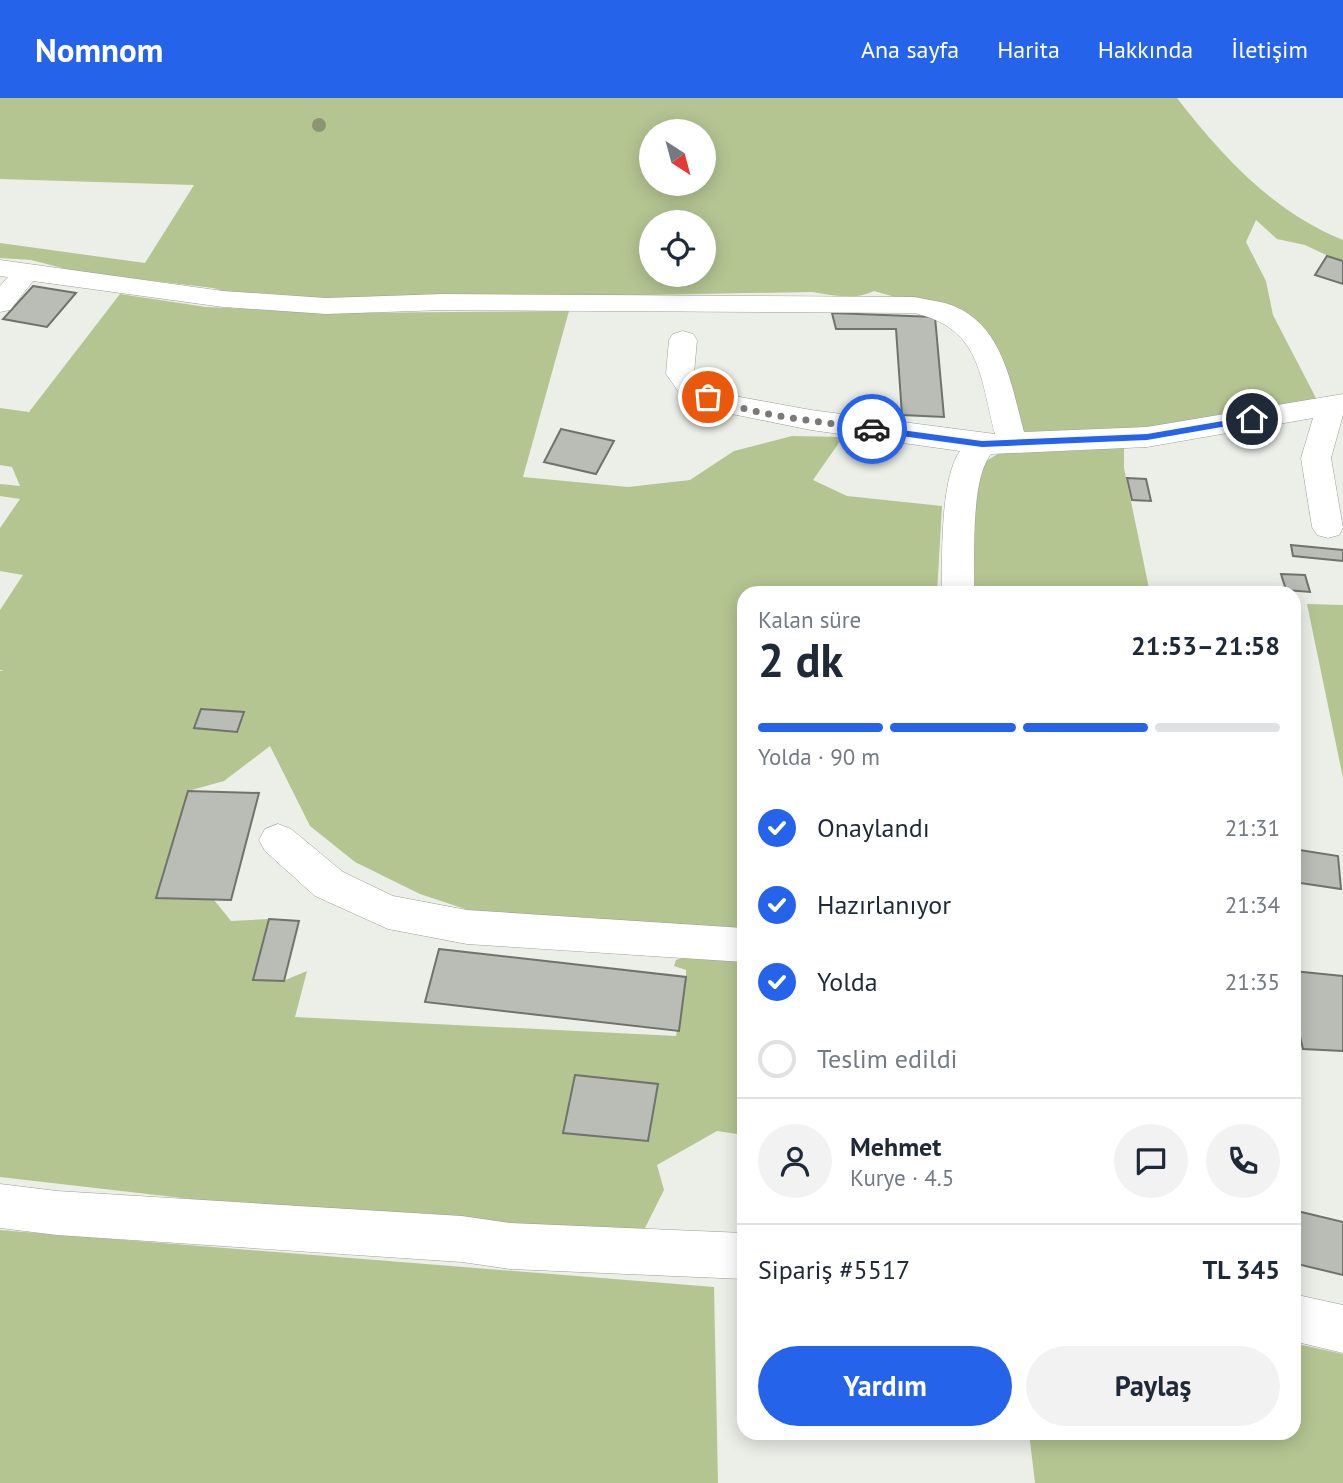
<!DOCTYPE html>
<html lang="tr">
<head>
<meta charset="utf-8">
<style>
  :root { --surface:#fff; --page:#f2f2f3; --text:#1f2937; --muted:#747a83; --line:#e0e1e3; --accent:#2563eb }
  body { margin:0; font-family:"PT Sans",sans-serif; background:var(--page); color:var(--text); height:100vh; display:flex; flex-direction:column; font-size:26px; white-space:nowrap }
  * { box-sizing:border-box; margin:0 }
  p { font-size:23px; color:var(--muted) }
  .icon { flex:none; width:38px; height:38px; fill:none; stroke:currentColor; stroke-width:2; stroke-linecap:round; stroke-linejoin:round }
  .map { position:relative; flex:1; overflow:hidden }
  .panel { position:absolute; left:737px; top:488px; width:564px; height:854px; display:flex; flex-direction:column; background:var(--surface); border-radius:21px; box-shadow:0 4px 18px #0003 }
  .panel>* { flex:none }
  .needle { width:46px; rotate:144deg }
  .buttons { position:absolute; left:639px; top:21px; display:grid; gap:14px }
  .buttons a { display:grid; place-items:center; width:77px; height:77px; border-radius:50%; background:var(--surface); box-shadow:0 4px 18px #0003; font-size:35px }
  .pin { position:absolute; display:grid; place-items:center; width:60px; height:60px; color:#fff; margin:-30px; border:4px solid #fff; border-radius:50%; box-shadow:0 2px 7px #0007 }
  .courier { position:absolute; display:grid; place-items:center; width:70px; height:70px; margin:-35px; border:5px solid #2563eb; border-radius:50%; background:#fff; color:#222; box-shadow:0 2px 9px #0007 }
  .overview em { font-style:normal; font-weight:700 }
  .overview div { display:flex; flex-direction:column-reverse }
  .overview { display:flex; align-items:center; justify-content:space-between; height:119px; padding:0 21px }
  h1 { font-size:46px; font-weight:700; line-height:52px }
  .bar { display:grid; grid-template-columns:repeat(4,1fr); gap:10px 7px; align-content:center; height:84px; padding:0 21px }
  .bar i { height:9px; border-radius:5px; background:var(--line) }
  .bar .on { background:var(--accent) }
  .bar p { grid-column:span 4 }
  .line { display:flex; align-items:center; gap:18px; padding:0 21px; border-top:2px solid var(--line) }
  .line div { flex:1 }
  .round { display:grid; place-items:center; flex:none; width:74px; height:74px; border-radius:37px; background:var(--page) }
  ol { padding:0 21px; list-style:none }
  li { display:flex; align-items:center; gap:21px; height:77px }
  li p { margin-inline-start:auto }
  li .icon { padding:7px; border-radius:50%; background:var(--accent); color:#fff; stroke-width:4 }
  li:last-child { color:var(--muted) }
  li i { width:38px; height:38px; border:4px solid var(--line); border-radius:50% }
  .button { display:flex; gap:14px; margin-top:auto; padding:14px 21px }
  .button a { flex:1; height:80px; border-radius:42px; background:var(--accent); color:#fff; font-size:28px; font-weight:700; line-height:80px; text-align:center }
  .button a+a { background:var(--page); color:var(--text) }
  header { display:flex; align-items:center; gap:42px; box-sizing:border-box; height:98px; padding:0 35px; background:var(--accent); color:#fff }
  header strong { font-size:33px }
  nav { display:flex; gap:38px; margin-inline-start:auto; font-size:24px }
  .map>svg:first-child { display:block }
  .green { fill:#b4c592; fill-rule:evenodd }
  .building { fill:#babcb6; stroke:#70726c; stroke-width:2 }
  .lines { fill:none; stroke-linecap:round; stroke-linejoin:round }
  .minor-casing { stroke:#9c9e98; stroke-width:1 }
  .minor { fill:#fff; fill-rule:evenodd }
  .tree { fill:#8c9573 }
  .route { fill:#2563eb }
  .done { stroke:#797a76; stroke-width:7; stroke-dasharray:0 12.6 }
</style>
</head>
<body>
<header>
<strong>Nomnom</strong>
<nav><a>Ana sayfa</a><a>Harita</a><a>Hakkında</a><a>İletişim</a></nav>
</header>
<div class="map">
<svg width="1343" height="1385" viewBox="0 0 1343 1385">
  <rect width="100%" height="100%" fill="#eceee8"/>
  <path class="green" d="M0,0h1177c44,57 97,115 166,142v23l-38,-18 -28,-6 -21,-19 -10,22 20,39 7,34 44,85c-81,14 -162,29 -245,33 -13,1 -35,4 -48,-2 -19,-10 -48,-90 -58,-114l-92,-26c-20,10 -41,4 -62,1l-388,7 -142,-1 -47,-4 -22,-6 -135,-16 -47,-12 -31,-2v-15l145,20 49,-78 -194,-6zM651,33h53v53h-53zM651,124h53v53h-53z
    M120,196l86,13 134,6 229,-2 -46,166 105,10 62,-7 44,-29 58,-15 51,1 -30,43 34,16 95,10 -5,87h-193v343l-261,-21 -63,-21 -65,-32 -45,-36 -40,-80 -46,35 -36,10 -32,107 58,2 17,21 38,-2 -16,60 30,2 24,-10 -12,46 381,19 10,-59v-7l-12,-4 2,-6 16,-5 52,1v179l-27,-4 -60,34 7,25 -20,40 -115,8 -529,-61v-506h4l-4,-1v-60l23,-35 -23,-4v-43l20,-29 -20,-3v-12l20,2 -8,-19 -12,-2v-57l29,4zM575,977l83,9 -10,57 -85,-8z
    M1124,348v22l26,125h-180l3,-124 28,-17z
    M1307,506l36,1v173z
    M0,1132l714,57 4,196h-718z
    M1293,1245l50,11v129h-308l-6,-50h264z"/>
  <path class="building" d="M1327,158l16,5v23l-28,-9z
    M33,188l43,7 -29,34 -44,-8z
    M832,215l103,4 9,100 -42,-2 -6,-86h-60z
    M561,331l53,12 -18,33 -52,-12z
    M1127,380l19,1 5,22 -19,-1z
    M1291,447l52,5v11l-50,-5z
    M1281,476l24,1 5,17 -24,-2z
    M201,611l43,3 -7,20 -43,-4z
    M188,693l71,2 -28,107 -75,-2z
    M1293,751l45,7 3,33 -48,-7z
    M269,821l30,2 -15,60 -31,-1z
    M439,851l247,28 -7,54 -254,-29z
    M1293,873l50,5v75l-40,-2 -10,-42z
    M575,977l83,9 -10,57 -85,-8z
    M1293,1112l50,12v53l-50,-12z"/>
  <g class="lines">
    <g class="minor-casing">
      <path id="minor" d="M0,162l223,31 103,7 117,-4 471,3c14,3 29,4 42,10 48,21 56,81 68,125l123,-5 196,-33v21l-12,43 12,70 -4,7 -11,3 -11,-3 -5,-8 -11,-69 12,-40 -166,29 -156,7c-21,26 -16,104 -17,139h-32c0,-35 -2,-114 18,-142l-149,-21 -89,-18 -39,-14 -17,-24 3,-34 4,-6 10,-3 10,3 4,6 -3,33 9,11 26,11 82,15 184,24c-15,-57 -14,-106 -81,-121l-471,-3 -117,4 -103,-7 -190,-26 -23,29 -10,2v-26l8,-9 -8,-1z
        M278,726l13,5 52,43 50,24 74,14 277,18v34l-277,-18 -79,-15 -73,-33 -50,-45 -6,-11 6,-11z
        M0,1086l57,7 405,25 48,7 234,10v46l-234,-10 -48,-7 -405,-27 -57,-7z
        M1293,1196l50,11v48l-50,-12z"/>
    </g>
    <use href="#minor" class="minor"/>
  </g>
  <circle class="tree" cx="319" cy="27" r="7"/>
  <path class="route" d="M1252,318l5,3 -1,2 -109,19 -165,7 -110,-15 -4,-3 4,-3 110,15 165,-7z"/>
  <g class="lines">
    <path class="done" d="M708,299c50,20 110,24 164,32"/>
  </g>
</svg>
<div class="buttons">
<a><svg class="needle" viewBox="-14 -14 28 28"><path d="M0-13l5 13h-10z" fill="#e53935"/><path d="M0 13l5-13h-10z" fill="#747a83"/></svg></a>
<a><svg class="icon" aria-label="locate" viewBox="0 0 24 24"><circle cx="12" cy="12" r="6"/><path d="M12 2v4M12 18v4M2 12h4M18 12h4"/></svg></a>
</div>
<div class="pin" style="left:708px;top:299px;background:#ea580c"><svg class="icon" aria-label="bag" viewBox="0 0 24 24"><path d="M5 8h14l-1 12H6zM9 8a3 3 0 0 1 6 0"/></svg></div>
<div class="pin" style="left:1252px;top:321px;background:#1f2937"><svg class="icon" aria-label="home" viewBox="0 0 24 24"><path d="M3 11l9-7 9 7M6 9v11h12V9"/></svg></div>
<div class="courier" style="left:872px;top:331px"><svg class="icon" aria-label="car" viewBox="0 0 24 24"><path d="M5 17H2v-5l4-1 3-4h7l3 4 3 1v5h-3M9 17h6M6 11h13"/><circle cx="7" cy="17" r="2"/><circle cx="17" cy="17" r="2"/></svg></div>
<section class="panel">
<div class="overview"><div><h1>2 dk</h1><p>Kalan süre</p></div><em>21:53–21:58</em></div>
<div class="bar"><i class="on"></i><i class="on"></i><i class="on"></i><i></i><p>Yolda · 90 m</p></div>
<ol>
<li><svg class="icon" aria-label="check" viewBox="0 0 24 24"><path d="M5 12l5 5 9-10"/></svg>Onaylandı<p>21:31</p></li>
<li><svg class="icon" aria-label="check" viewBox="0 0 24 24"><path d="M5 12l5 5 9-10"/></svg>Hazırlanıyor<p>21:34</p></li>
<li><svg class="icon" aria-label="check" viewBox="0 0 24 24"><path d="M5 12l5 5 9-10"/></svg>Yolda<p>21:35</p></li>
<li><i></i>Teslim edildi</li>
</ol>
<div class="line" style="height:126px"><a class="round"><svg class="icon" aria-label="person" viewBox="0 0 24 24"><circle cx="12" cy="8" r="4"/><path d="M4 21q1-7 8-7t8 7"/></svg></a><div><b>Mehmet</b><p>Kurye · 4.5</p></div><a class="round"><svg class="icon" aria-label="chat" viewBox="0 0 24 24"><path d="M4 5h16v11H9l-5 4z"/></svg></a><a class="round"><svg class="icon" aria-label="phone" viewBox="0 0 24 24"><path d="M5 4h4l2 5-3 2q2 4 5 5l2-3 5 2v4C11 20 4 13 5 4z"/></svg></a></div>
<div class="line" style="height:91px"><div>Sipariş #5517</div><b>TL 345</b></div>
<div class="button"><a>Yardım</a><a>Paylaş</a></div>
</section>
</div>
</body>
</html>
